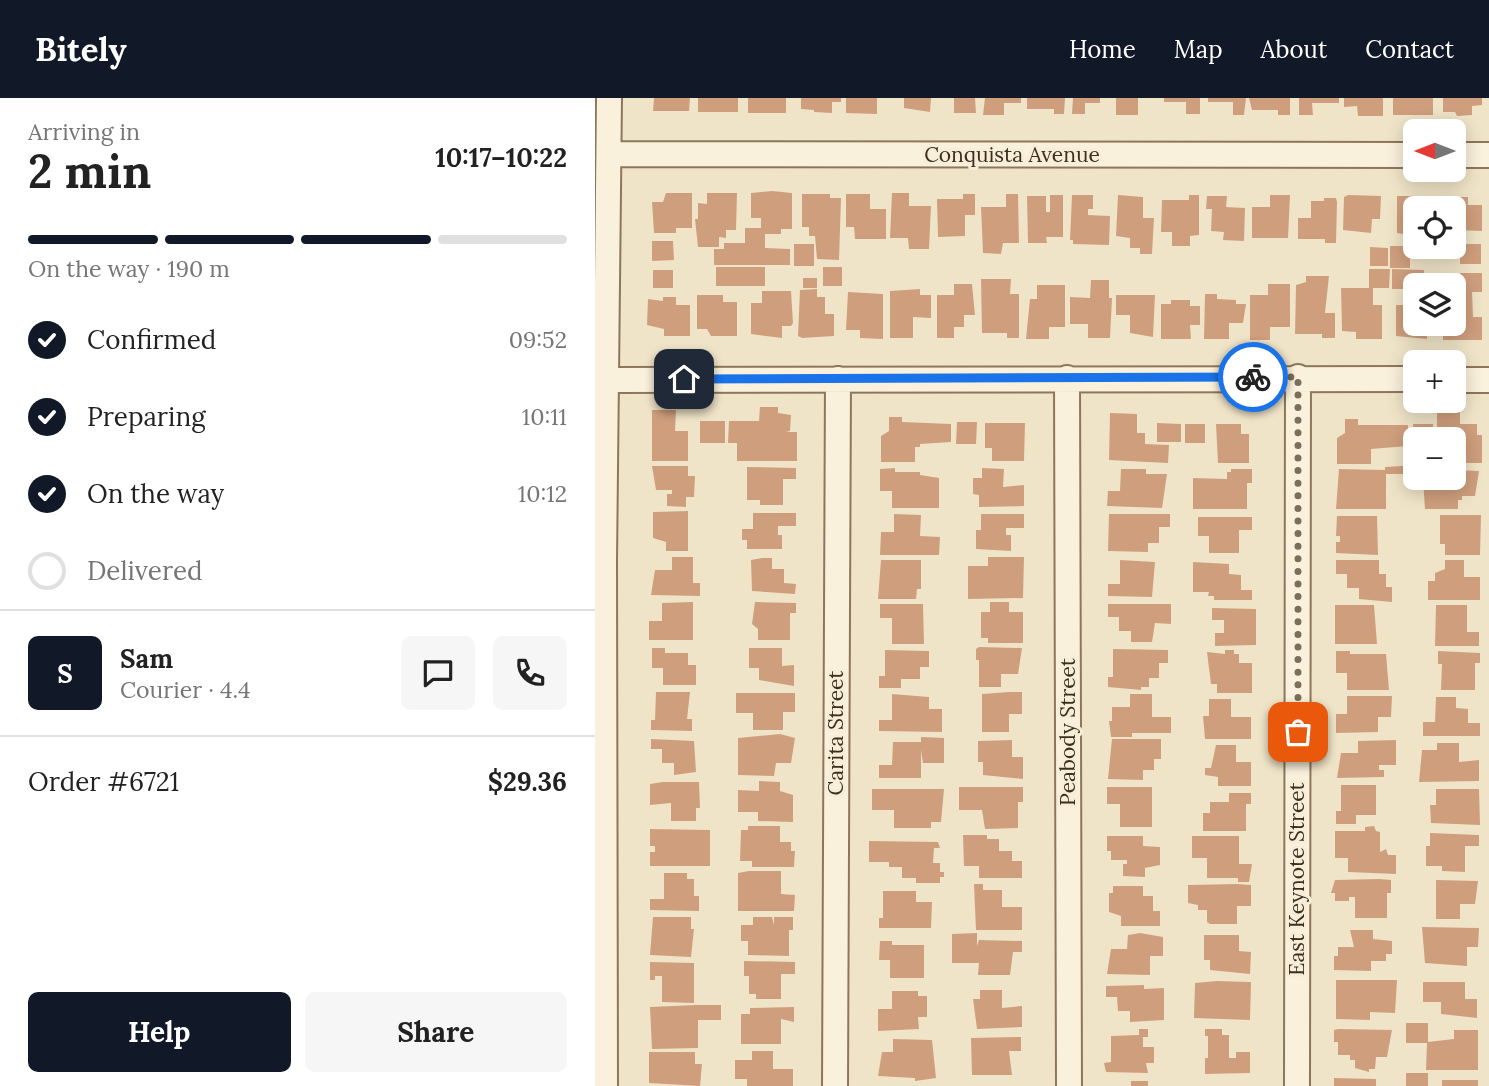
<!DOCTYPE html>
<html lang="en">
<head>
<meta charset="utf-8">
<style>
  :root { --surface:#fff; --page:#f6f6f6; --text:#222; --muted:#767676; --line:#e0e0e0; --accent:#111827 }
  body { margin:0; font-family:Lora,serif; background:var(--page); color:var(--text); height:100vh; display:flex; flex-direction:column; font-size:26px; white-space:nowrap }
  * { box-sizing:border-box; margin:0 }
  p { font-size:23px; color:var(--muted) }
  .icon { flex:none; width:38px; height:38px; fill:none; stroke:currentColor; stroke-width:2; stroke-linecap:round; stroke-linejoin:round }
  .map { position:relative; flex:1; overflow:hidden }
  .drawer { display:flex; flex-direction:column; background:var(--surface); width:595px }
  .drawer>* { flex:none }
  .needle { width:46px; rotate:270deg }
  .buttons { position:absolute; left:808px; top:21px; display:grid; gap:14px }
  .buttons a { display:grid; place-items:center; width:63px; height:63px; border-radius:10px; background:var(--surface); box-shadow:0 4px 18px #0003; font-size:35px }
  .pin { position:absolute; display:grid; place-items:center; width:60px; height:60px; color:#fff; margin:-30px; border-radius:14px; box-shadow:0 4px 10px #0006 }
  .courier { position:absolute; display:grid; place-items:center; width:70px; height:70px; margin:-35px; border:5px solid #1a73e8; border-radius:50%; background:#fff; color:#222; box-shadow:0 2px 9px #0007 }
  .summary em { font-style:normal; font-weight:700 }
  .summary div { display:flex; flex-direction:column-reverse }
  .summary { display:flex; align-items:center; justify-content:space-between; height:119px; padding:0 28px }
  h1 { font-size:46px; font-weight:700; line-height:52px }
  .bar { display:grid; grid-template-columns:repeat(4,1fr); gap:10px 7px; align-content:center; height:84px; padding:0 28px }
  .bar i { height:9px; border-radius:5px; background:var(--line) }
  .bar .active { background:var(--accent) }
  .bar p { grid-column:span 4 }
  .line { display:flex; align-items:center; gap:18px; padding:0 28px; border-top:2px solid var(--line) }
  .line div { flex:1 }
  .round { display:grid; place-items:center; flex:none; width:74px; height:74px; border-radius:10px; background:var(--page) }
  ol { padding:0 28px; list-style:none }
  li { display:flex; align-items:center; gap:21px; height:77px }
  li p { margin-inline-start:auto }
  li .icon { padding:7px; border-radius:50%; background:var(--accent); color:#fff; stroke-width:4 }
  li:last-child { color:var(--muted) }
  li i { width:38px; height:38px; border:4px solid var(--line); border-radius:50% }
  .button { display:flex; gap:14px; margin-top:auto; padding:14px 28px }
  .button a { flex:1; height:80px; border-radius:10px; background:var(--accent); color:#fff; font-size:28px; font-weight:700; line-height:80px; text-align:center }
  .button a+a { background:var(--page); color:var(--text) }
  header { display:flex; align-items:center; gap:42px; box-sizing:border-box; height:98px; padding:0 35px; background:var(--accent); color:#fff }
  header strong { font-size:33px }
  nav { display:flex; gap:38px; margin-inline-start:auto; font-size:24px }
  main { display:flex; flex:1; min-height:0 }
  .map>svg:first-child { display:block }
  .building { fill:#cf9f7d }
  .lines { fill:none; stroke-linecap:round; stroke-linejoin:round }
  .minor-casing { stroke:#8d765c; stroke-width:28 }
  .minor { stroke:#faf1dc; stroke-width:24 }
  .done { stroke:#7c6e5b; stroke-width:7; stroke-dasharray:0 12.6 }
  .route { stroke:#1a73e8; stroke-width:9 }
  .labels { text-anchor:middle; stroke-width:6; stroke-linejoin:round; paint-order:stroke }
  .street-label { font-size:21px; fill:#3d2e20; stroke:#f7eed8 }
</style>
</head>
<body>
<header>
<strong>Bitely</strong>
<nav><a>Home</a><a>Map</a><a>About</a><a>Contact</a></nav>
</header>
<main>
<section class="drawer">
<div class="summary"><div><h1>2 min</h1><p>Arriving in</p></div><em>10:17–10:22</em></div>
<div class="bar"><i class="active"></i><i class="active"></i><i class="active"></i><i></i><p>On the way · 190 m</p></div>
<ol>
<li><svg class="icon" aria-label="check" viewBox="0 0 24 24"><path d="M5 12l5 5 9-10"/></svg>Confirmed<p>09:52</p></li>
<li><svg class="icon" aria-label="check" viewBox="0 0 24 24"><path d="M5 12l5 5 9-10"/></svg>Preparing<p>10:11</p></li>
<li><svg class="icon" aria-label="check" viewBox="0 0 24 24"><path d="M5 12l5 5 9-10"/></svg>On the way<p>10:12</p></li>
<li><i></i>Delivered</li>
</ol>
<div class="line" style="height:126px"><b class="round" style="background:var(--accent);color:#fff">S</b><div><b>Sam</b><p>Courier · 4.4</p></div><a class="round"><svg class="icon" aria-label="chat" viewBox="0 0 24 24"><path d="M4 5h16v11H9l-5 4z"/></svg></a><a class="round"><svg class="icon" aria-label="phone" viewBox="0 0 24 24"><path d="M5 4h4l2 5-3 2q2 4 5 5l2-3 5 2v4C11 20 4 13 5 4z"/></svg></a></div>
<div class="line" style="height:91px"><div>Order #6721</div><b>$29.36</b></div>
<div class="button"><a>Help</a><a>Share</a></div>
</section>
<div class="map">
<svg width="894" height="988" viewBox="0 0 894 988">
  <rect width="100%" height="100%" fill="#f0e4c8"/>
  <path class="building" d="M59,0h36l-1,13h-36z
    M103,0h40v14h-40z
    M153,0h38v15h-38z
    M206,0h40v4h-9v11l-18,-1v-2l-13,-1z
    M251,0h31v16l-31,-1z
    M309,0h27l-1,14 -26,-4z
    M359,0h21l1,15h-22z
    M390,0h36v5h-17v12h-21z
    M432,0h38l-1,16h-10v-5h-27z
    M478,0h27v5h-15v11h-13z
    M521,0h22v17h-22z
    M569,0h36v16h-14v-12h-22z
    M613,0h38l-2,17h-11v-13h-25z
    M654,0h41v17h-12v-5h-26z
    M704,0h40v5h-27l1,12h-14z
    M749,0h39v18h-25l-1,-10 -13,1z
    M798,0h40v17h-40z
    M848,0h39v7l-10,1v9l-15,1 -2,-4h-12z
    M177,93l20,2v36h-11v5h-16v14l25,1v16h-76v-16h10v-6h21v-15h16v-10h-10v-25z
    M71,95h26v35h-16v5h-22l-2,-31h11z
    M112,95h30l-1,37h-10v8l-7,-1v10h-21l-3,-28h3v-16l9,1z
    M297,95h17v13h22l-2,43h-20l-1,-11h-18z
    M207,96h28v4h11l-2,62 -22,-1 -2,-23h-6v-9h-7z
    M251,96h24v15h16v30h-31l-1,-12h-8z
    M368,96h12v21h-10v21l-27,1 -1,-38h26z
    M411,96h12l1,49h-16l-2,11 -18,-1 -2,-46h25z
    M455,97h13v42h-17l1,6h-19l-1,-47h19v16h4z
    M477,97h21v14h-5v6l22,1 -1,29 -36,-1v-4h-3z
    M523,97l25,2v21h11l-2,36h-12v-6h-10v-10l-14,-2z
    M594,97h10v40l-9,1v10h-18v-14h-11l1,-32h27z
    M675,97h20l-2,43h-36v-31h18z
    M753,97l33,1 -1,23h-8l-1,14 -28,-3 1,-33z
    M612,98h20l-1,11 19,1 -1,33 -21,-1 1,-8 -13,-1 1,-22h-6z
    M802,98h30v12h-11v28l-19,-3z
    M847,99h26v8h14v26l-28,-1v-22h-12z
    M729,100h12l1,4 -1,41h-11v-4h-27v-21h13v-17h13z
    M57,143h21l1,19 -22,1z
    M199,146h20v22h-20z
    M865,146h21v20h-21z
    M795,148h20v22h-20z
    M775,149l18,1v18h-18z
    M820,149h20v3h-20z
    M121,169h49v19h-49z
    M228,169h19v19h-19z
    M774,171h21l-1,19h-16v17h9v34h-26v-7l-14,-1 -1,-43h28z
    M797,171l32,1v15h-8v4h-24z
    M58,172h20v18h-20z
    M865,175h22v19h-10l1,25h9v23h-39v-16h11v-34h7z
    M711,178h23l-4,37h10v25h-13v-4h-27l1,-49 10,-3z
    M208,180h14v10h-14z
    M386,181h30l-1,15h9v44h-12v-5h-25z
    M496,182h18v18h3l-2,40h-22v-14h-18v-27l20,1z
    M359,186h18l3,31h-11v12h-10v11h-17v-43h17z
    M673,186h22v43h-20v13h-20v-45h18z
    M442,187h28v42h-16v12h-23l4,-40h7z
    M222,191v8h8v17h9v22l-32,2 -4,-2 2,-46z
    M325,191v6h11v23l-18,-1v21h-23v-47z
    M167,193h29l2,32 -2,3h-9v12l-31,-4v-31h11z
    M253,194l35,2v45l-23,-1v-8h-14z
    M610,196h12v5l19,1v4h10l-3,19h-14v16h-25z
    M102,197h26v7h14v34h-26l-4,-7h-10z
    M521,197h39l-2,42 -23,-4v-18h-14z
    M68,199h13v8h14v31h-26v-7l-17,-4 1,-26 15,2z
    M576,202h19v6h10v19h-10l1,14h-30v-35h10z
    M801,207h20v19h20v5h-9v10l-31,-3z
    M165,309h18v6l13,2 -1,16 -4,1h11v29h-60v-18h-9l1,-22h30z
    M57,312h24l-1,21h13v30h-36z
    M842,312h23v14h17v11h5v28h-28v-24h-9v-11h-8z
    M515,315l27,1v19h8v11l24,1 -1,18 -59,-3z
    M294,319h13v5l49,2v18l-31,2v3h-5v15h-34v-26l8,-5z
    M750,321h13v6h50v21l-37,3v15h-34v-26l8,-5z
    M105,323h25v22h-25z
    M362,324h20l-1,22h-20z
    M390,325h40l-1,38h-32v-13h-7z
    M562,325l24,1v18h-24z
    M590,326h20v19h-20z
    M621,326h25v10h8v29h-31z
    M818,326h20v15h-17v7h-3z
    M57,368h36v10h7l-1,21h-8v10l-19,-1v-12h5v-4h-16z
    M808,368v8h-17v35h-50l3,-40 46,1v-3z
    M152,369l49,1v11h-13v26h-23v-5h-13z
    M300,370v4h25v3l19,3v30h-47v-17h-12v-22z
    M387,370l22,1 -1,18 21,-2v21l-45,1v-12l-6,-1v-16h9z
    M526,371h25v5h21l-5,34 -55,-2 1,-15h12z
    M636,371h21v14h-5v26h-54v-31l34,1v-7h4z
    M859,372l25,1 -4,25h-13v4h-4v9h-33l-2,-29 31,-2z
    M93,413v40h-22v-9l-13,-4v-26z
    M158,415h43v13h-18v9h4v14h-35v-9h-5v-11h11z
    M299,416l27,1 -1,21 20,1 -1,18h-59l1,-23h13z
    M386,416h43v14h-18v7h5v16l-35,-2v-19h5z
    M514,416h61v13h-11v16h-11v9l-40,-1z
    M845,417h41l-1,40h-35v-11h-5z
    M742,418h40l1,39 -42,-2v-11h4v-6h-4z
    M603,419h54v13h-13v23h-30v-17h-11z
    M77,459h21v26h7v13l-49,-1 4,-25h17z
    M393,459h36l-1,41 -55,1v-33h20z
    M167,460h10v11h12v14l12,1 -1,10 -43,-3 -1,-31z
    M286,462h40v29h-4l-1,10h-38z
    M525,462l35,2 -3,35 -44,-1v-12h12z
    M741,462h43v14h7v13h6v15l-33,-3v-11h-12v-14h-11z
    M850,462h19v17h16v23h-52v-19h7v-8l10,-4z
    M598,464l36,2v10l12,1v15h11v10h-38v-4h-6l1,-4h-16z
    M98,504v38h-44v-19h13v-18z
    M160,504l41,1v10h-6v27h-32v-11l-6,-5z
    M395,504h19v10h14v31h-35v-5h-7v-26h9z
    M285,506h43l1,40h-32v-26h-12z
    M513,506h63v20l-16,-1 -3,19h-21v-11h-12v-14h-11z
    M740,507h39l3,39h-42z
    M841,507h31v27h12v14h-44z
    M617,510l44,1v36l-41,1v-13h9v-13h-12z
    M384,549l43,1 -4,26h-17v13h-22v-27h-3v-11z
    M57,550h13v5h23v12h8v20h-33v-17h-11z
    M154,550h33v18l12,-1v21l-35,-6v-12h-10z
    M518,551l55,1v13h-9v15h-10v9h-8v3l-33,-3v-10h5z
    M290,552l44,1v16h-9v12h-19v9h-22v-12h6z
    M630,552h9v4h5v9h13v30h-35v-9h-6l-4,-32 18,2z
    M741,553h14v3h36l3,36h-42v-17h-11z
    M843,553l42,2v10h-5v27h-34l1,-26h-4z
    M61,594h34l-3,27h5v12l-41,-1v-10h4z
    M414,594h13v22h-13v18h-27v-38z
    M141,595h59v19h-12v18h-30v-17h-17z
    M297,596l37,3v12h13v23l-63,-1v-11h13z
    M535,596h22v23h19v16h-39v4h-21l-2,-16h3v-14h18z
    M752,598h45l-1,21h-13v15l-42,1v-19h11z
    M841,599h20v11l12,1v14h12v13h-57v-14h12z
    M614,601h22v18h20v22h-46l-2,-23h6z
    M185,636l15,4 -4,25h-15l-2,13 -36,-1v-37z
    M326,639l23,1v25h-21l-2,-13v28h-42v-13h13l1,-23h28z
    M56,641l43,2 2,31 -22,3v-12h-12v-14h-11z
    M517,641h49v20h-7v11h-11v10l-35,-1z
    M417,642v17h11v22l-40,-4v-13h-5v-21z
    M801,642v25h-17v5h5v7l-47,1 4,-25h17v-12z
    M842,645h22v19l20,-2v21l-60,1 3,-32h15z
    M621,647h20v17h15v24h-33v-9l-13,-2v-7h6z
    M164,683l21,1v9l13,4v27l-35,-1v-9h-20v-22l21,1z
    M68,684h36l1,26h-4v13h-25v-18l-21,2v-21z
    M746,687h35v30h-20v9h-20v-13h5z
    M364,689h64v15h-5v26l-33,1 -3,-19h-23z
    M512,689h45v40h-32v-23h-13z
    M277,691h72l-3,33h-10v6h-37v-18h-22z
    M841,691h43l1,36 -49,-2 -1,-18h6z
    M634,695h22v11h-5v27h-43v-18h7v-11h19z
    M153,728h32v16h11v9h4l-1,16h-42v-6h-12l1,-31h7z
    M779,728l2,5 4,1v20l6,-3 2,6h8v19l-48,-2v-14h-13v-27h30v-4z
    M55,731l60,1v36h-60v-14h5v-6h-5z
    M835,735l49,2v11h-14v26l-23,-1v-5h-16v-20h4z
    M368,737h24v4h12v12h13v10h10v17h-43v-12h-15z
    M512,738h36v10l17,1v18l-15,3v9l-22,-1v-12h4v-4h-16v-9h-4z
    M597,738h47v28h13l-3,18h-11v-4h-31v-20h-15z
    M274,743l69,1 2,6h-6l-1,15h7v9h4v5h-4v6h-24v-5h-14v-11h-13v-5h-20z
    M154,773h32v23l14,1 -1,16h-56v-38z
    M69,775h23v6h7v17h5v15l-49,-1v-11h14z
    M785,781l11,1v13h-4v25h-32v-21h-6v4h-14v-8h-4l4,-13z
    M841,782l42,1 -3,23h-15v15h-24z
    M379,786h9v6h19v17h20v23h-46z
    M642,786l14,1v21h-14v18h-27l-3,-2v-12h-9v-5l-10,-2v-18z
    M518,788h30v10h10v15h7v15h-39v-10l-12,-4v-19h4z
    M288,793h33v11h16l-1,26h-52v-10h4z
    M58,819h38v12h3l-3,28 -41,-2z
    M158,819h19l2,8v-8h19v13h-4v26l-41,-1v-14h-7v-16h12z
    M827,829l57,1 -1,19h-11v19l-42,-3z
    M755,832h23v9l19,2v13h-6v7h-15v10l-37,-1v-14h4v-9h16z
    M382,835v13l2,-6 43,1v11h-9l-3,23h-32l1,-12h-27v-29z
    M545,835l23,4v19h-13v19l-43,-1 4,-25h16l1,-14z
    M609,837h35v16l12,1 -1,22 -40,-4v-10h-6z
    M285,843h12v4h32v33h-34v-18h-11z
    M149,863l51,1v12h-14v25h-25v-5h-7v-18h-5z
    M55,864l44,1v40l-32,-1v-26h-7v4h-5z
    M741,882h61l-2,33 -25,-1v8l-34,-1z
    M622,883l34,1 -1,38 -56,-2 1,-35z
    M828,884h42v17h12v19l-36,-4v-12h-18z
    M549,887v4l20,-1v32l-34,2v-11h-12l-1,-14h-11v-11z
    M385,892h22v18l20,-2v21l-45,2 -4,-30h7z
    M297,893h26v5h9v21h-9l1,12 -41,2v-22h14z
    M101,907h25v15h-23v28l-46,1 -2,-42z
    M199,909v15l-13,-3v25h-40v-30h9v-6z
    M811,925h22v19l26,-3v-9h24v40h-52l1,-27h-21z
    M544,931h9v8h-5v10h11v16h-8l2,10 -42,-1 -2,-9 7,-1v-26l28,-1z
    M610,931h17v6h7v23h7v-6h14v21l-45,1v-16h3v-22h-3z
    M743,931l54,1 -5,27h-11l-1,12h-6v3l-14,-4v-8h-5v-5h-12v-13h-4v-12z
    M426,939v14h-12l3,24h-40l-1,-37z
    M298,941l39,1 4,38 -21,3v-3l-37,-2 4,-24h11z
    M157,953h21v18h20v17h-46v-7h-12v-19h17z
    M54,954h46v12h7l-2,22 -51,-3z
    M811,975h22v13h-22z
    M739,980l42,1v7h-42z
    M847,982h36v6h-36z
    M536,983h17v5h-17z"/>
  <g class="lines">
    <g class="minor-casing">
      <path id="minor" d="M14,56l807,1
        M859,57h35
        M472,280l2,708
        M13,282l808,-1
        M859,282h35
        M10,988l-1,-524 5,-464
        M240,988l3,-707
        M702,988l1,-709"/>
    </g>
    <use href="#minor" class="minor"/>
  </g>
  <g class="lines">
    <path class="done" d="M658,279h45v355"/>
    <path class="route" d="M89,281l569,-2"/>
  </g>
  <g class="labels">
    <g class="street-label">
      <text x="417" y="64">Conquista Avenue</text>
      <text transform="translate(473 634) rotate(-90)" y="7">Peabody Street</text>
      <text transform="translate(241 635) rotate(-90)" y="7">Carita Street</text>
      <text transform="translate(702 781) rotate(-90)" y="7">East Keynote Street</text>
    </g>
  </g>
</svg>
<div class="buttons">
<a><svg class="needle" viewBox="-14 -14 28 28"><path d="M0-13l5 13h-10z" fill="#e53935"/><path d="M0 13l5-13h-10z" fill="#767676"/></svg></a>
<a><svg class="icon" aria-label="locate" viewBox="0 0 24 24"><circle cx="12" cy="12" r="6"/><path d="M12 2v4M12 18v4M2 12h4M18 12h4"/></svg></a>
<a><svg class="icon" aria-label="layers" viewBox="0 0 24 24"><path d="M12 4l9 5-9 5-9-5zM3 14l9 5 9-5"/></svg></a>
<a>+</a>
<a>−</a>
</div>
<div class="pin" style="left:703px;top:634px;background:#ea580c"><svg class="icon" aria-label="bag" viewBox="0 0 24 24"><path d="M5 8h14l-1 12H6zM9 8a3 3 0 0 1 6 0"/></svg></div>
<div class="pin" style="left:89px;top:281px;background:#1f2937"><svg class="icon" aria-label="home" viewBox="0 0 24 24"><path d="M3 11l9-7 9 7M6 9v11h12V9"/></svg></div>
<div class="courier" style="left:658px;top:279px"><svg class="icon" aria-label="bike" viewBox="0 0 24 24"><circle cx="6" cy="16" r="4"/><circle cx="18" cy="16" r="4"/><path d="M6 16l4-8h5l3 8M10 8l3 8H6M13 5h3"/></svg></div>
</div>
</main>
</body>
</html>
